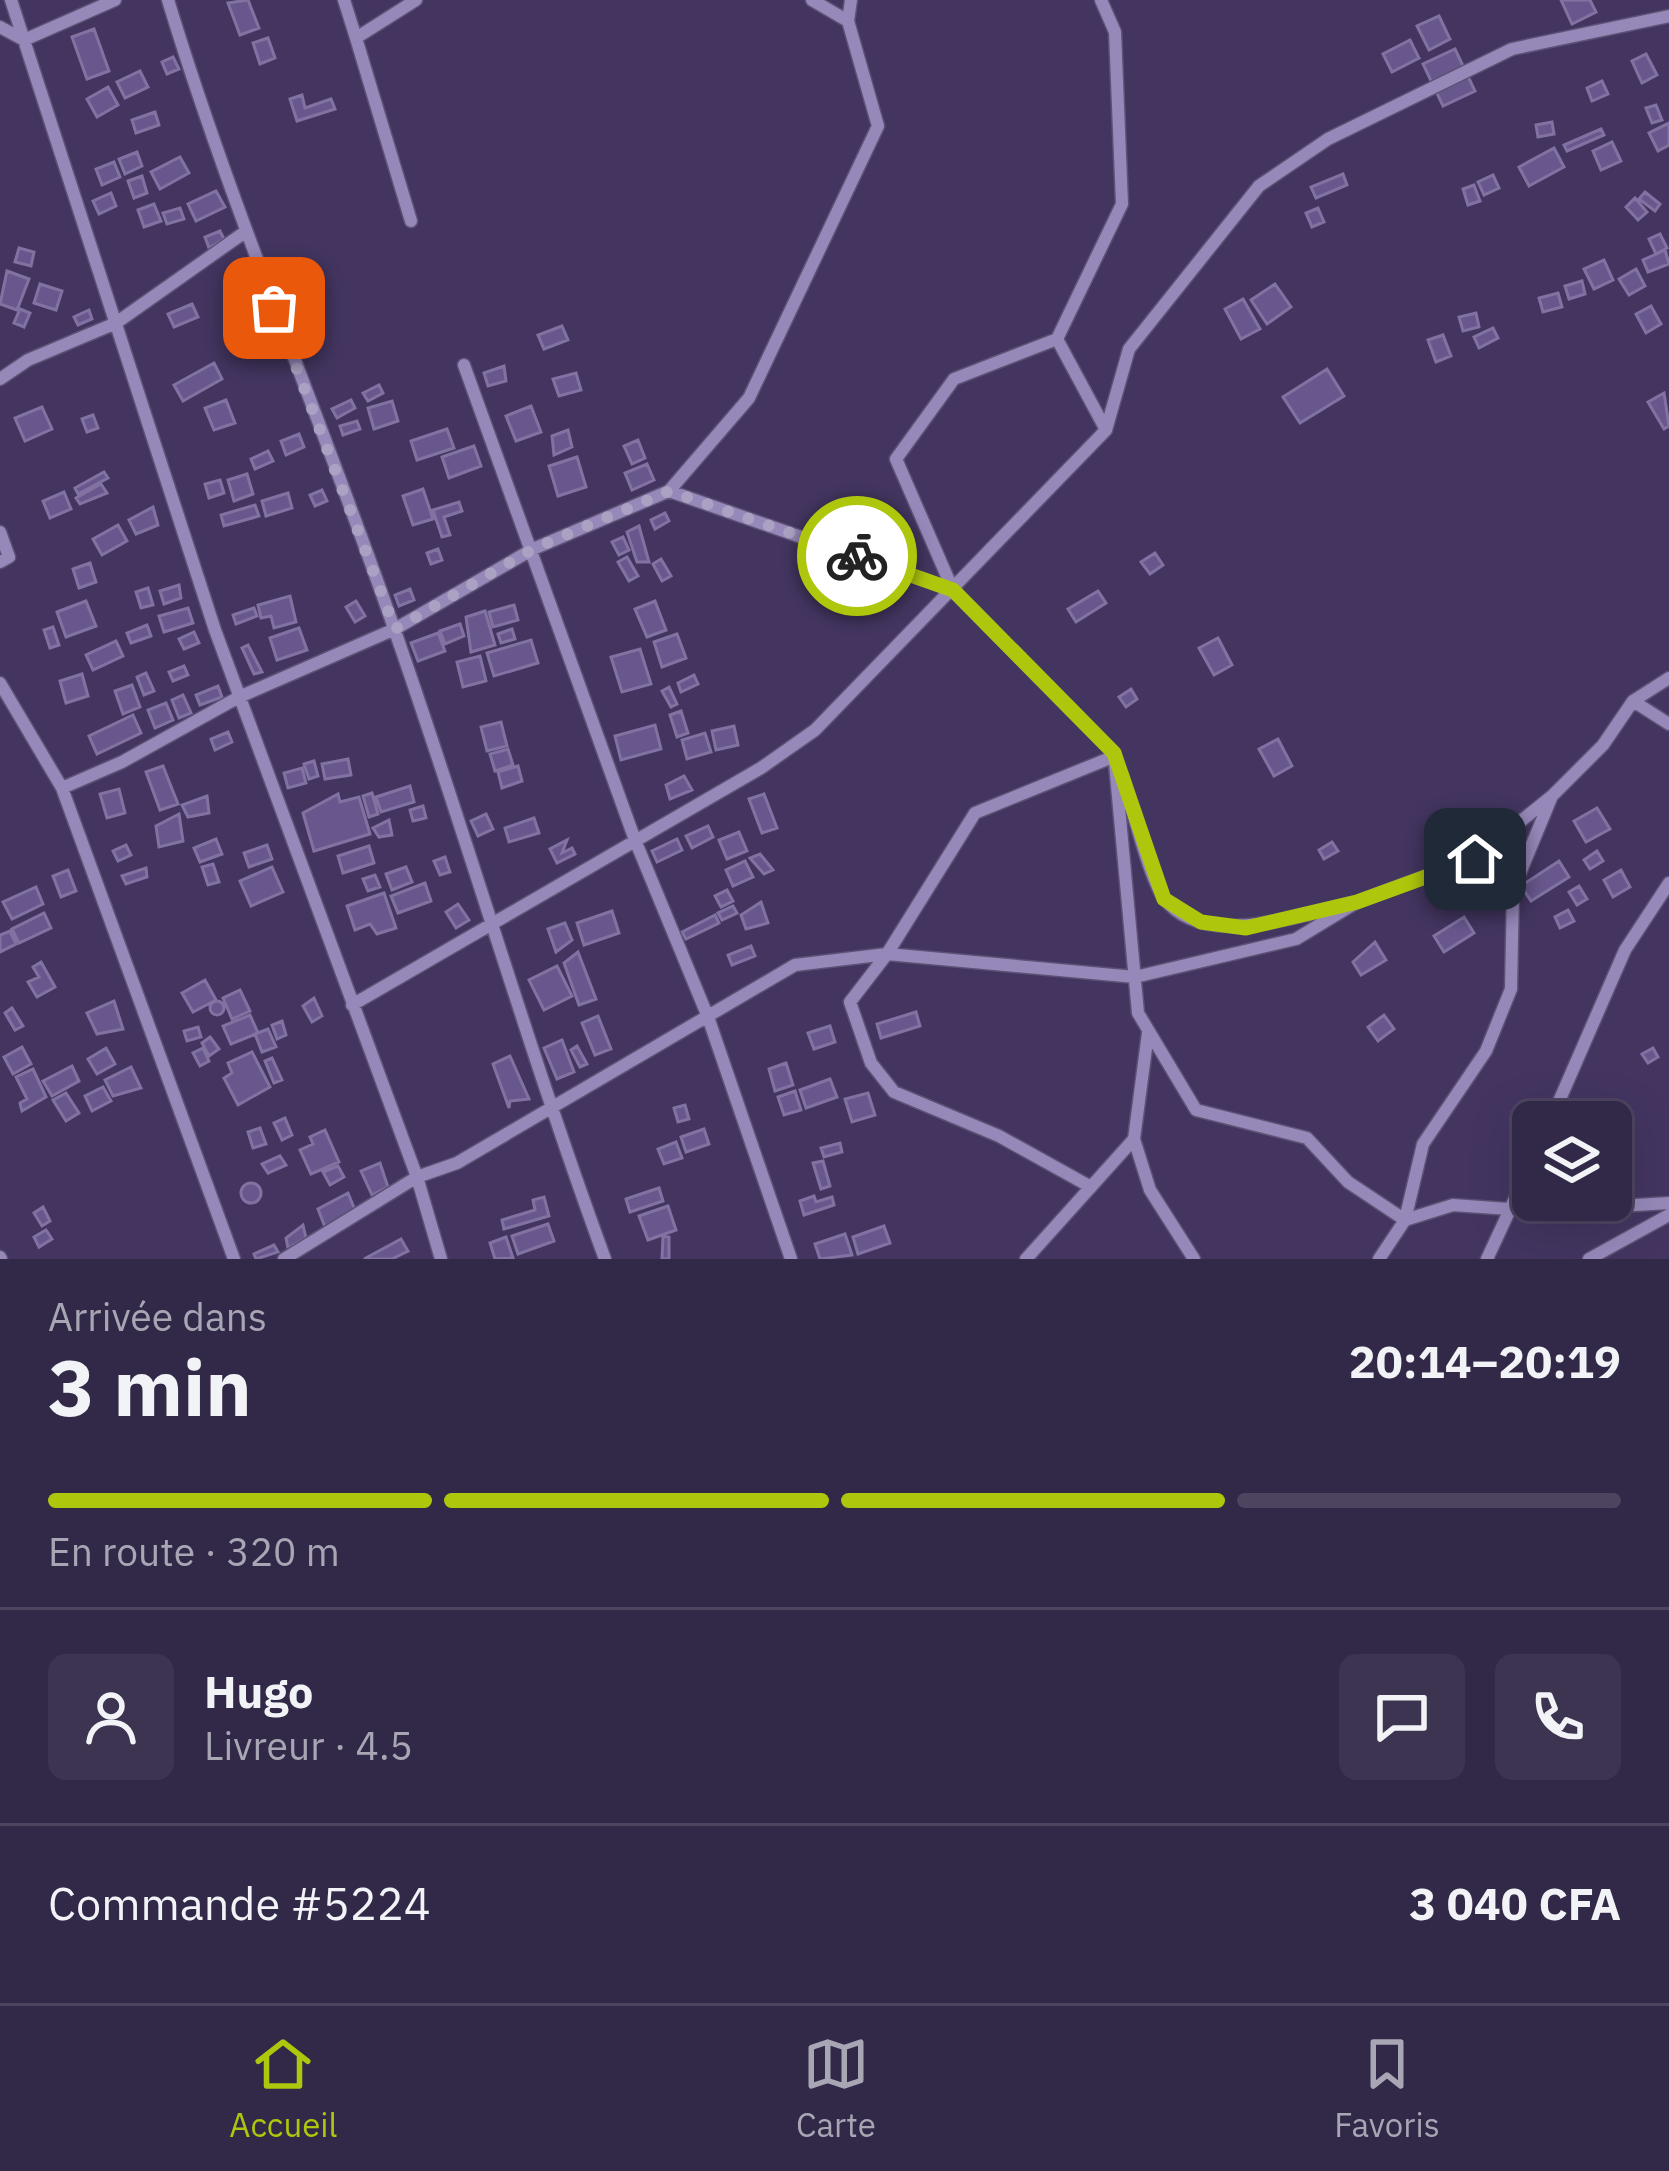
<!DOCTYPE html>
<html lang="fr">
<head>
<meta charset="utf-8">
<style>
  :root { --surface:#322848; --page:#3d3452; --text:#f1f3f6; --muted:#a8a6b4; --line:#4d4460; --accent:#aec60c }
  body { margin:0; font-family:"IBM Plex Sans",sans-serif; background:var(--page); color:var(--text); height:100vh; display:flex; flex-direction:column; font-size:45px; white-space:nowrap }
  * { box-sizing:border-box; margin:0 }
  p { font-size:39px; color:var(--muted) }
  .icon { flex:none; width:66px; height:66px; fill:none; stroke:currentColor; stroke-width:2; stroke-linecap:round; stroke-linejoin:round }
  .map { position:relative; height:1259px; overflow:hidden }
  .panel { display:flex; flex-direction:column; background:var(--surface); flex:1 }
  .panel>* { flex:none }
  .buttons { position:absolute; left:1512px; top:1101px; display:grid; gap:24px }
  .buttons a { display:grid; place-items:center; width:120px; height:120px; border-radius:18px; background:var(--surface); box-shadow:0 12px 48px #0002,0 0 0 3px var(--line); font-size:60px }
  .pin { position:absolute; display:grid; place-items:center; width:102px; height:102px; color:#fff; margin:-51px; border-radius:24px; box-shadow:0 6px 18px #0006 }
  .courier { position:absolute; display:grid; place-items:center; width:120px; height:120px; margin:-60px; border:9px solid #aec60c; border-radius:50%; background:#fff; color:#222; box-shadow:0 3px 15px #0007 }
  .overview em { font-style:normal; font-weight:700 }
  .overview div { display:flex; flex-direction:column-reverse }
  .overview { display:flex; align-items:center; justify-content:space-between; height:204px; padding:0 48px }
  h1 { font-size:78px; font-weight:700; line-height:90px }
  .bar { display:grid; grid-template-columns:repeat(4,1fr); gap:18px 12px; align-content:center; height:144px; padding:0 48px }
  .bar i { height:15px; border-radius:9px; background:var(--line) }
  .bar .on { background:var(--accent) }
  .bar p { grid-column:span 4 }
  .line { display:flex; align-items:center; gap:30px; padding:0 48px; border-top:3px solid var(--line) }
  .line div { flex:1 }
  .round { display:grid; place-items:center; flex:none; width:126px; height:126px; border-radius:18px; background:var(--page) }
  .dock { display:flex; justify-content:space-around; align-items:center; height:168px; border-top:3px solid var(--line); background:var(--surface); font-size:33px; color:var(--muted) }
  .dock a { display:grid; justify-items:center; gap:6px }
  .dock .on { color:var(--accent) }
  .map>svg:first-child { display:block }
  .building { fill:#68578c; stroke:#8172a2; stroke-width:3 }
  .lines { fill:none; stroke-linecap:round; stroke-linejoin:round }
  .street-casing { stroke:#5e5175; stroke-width:15 }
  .street { stroke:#9688b9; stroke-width:12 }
  .done { stroke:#aba1c2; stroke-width:12; stroke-dasharray:0 21.6 }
  .route { stroke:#aec60c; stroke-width:15 }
</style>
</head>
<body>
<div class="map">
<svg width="1669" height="1259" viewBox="0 0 1669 1259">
  <rect width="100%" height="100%" fill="#433560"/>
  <path class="building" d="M248,0l11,28 -19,7 -12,-32z
    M1561,0h29l6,12 -24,12z
    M1439,16l11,23 -21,11 -12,-24z
    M94,29l15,42 -22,8 -15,-42z
    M268,38l7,20 -15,6 -7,-21z
    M1410,40l9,18 -27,14 -9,-18z
    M1455,49l20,42 -32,15 -20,-42z
    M1646,54l11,21 -15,8 -10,-22z
    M173,57l6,12 -12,5 -5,-12z
    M140,71l8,16 -23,11 -8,-16z
    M1602,81l6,13 -16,7 -5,-13z
    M108,87l10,18 -21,12 -10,-18z
    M302,95l3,13 26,-9 4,10 -38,12 -7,-22z
    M1656,105l6,15 -10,3 -6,-15z
    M155,112l4,13 -23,8 -4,-13z
    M1552,122l2,12 -16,3 -2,-12z
    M1669,123v22l-11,6 -9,-18z
    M1601,129l3,6 -37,16 -3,-6z
    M1612,142l9,19 -20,9 -8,-19z
    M1554,148l10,19 -35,19 -10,-19z
    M137,152l5,14 -17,8 -6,-15z
    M180,157l9,16 -29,16 -9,-17z
    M114,162l6,15 -18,8 -6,-16z
    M1343,174l4,11 -31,13 -5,-11z
    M1493,175l6,13 -15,7 -6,-13z
    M142,176l5,17 -13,5 -6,-17z
    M1474,185l6,16 -12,4 -5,-16z
    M216,191l9,16 -29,14 -8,-17z
    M1645,192l15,12 -5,7 -16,-12z
    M111,193l5,13 -17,8 -6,-13z
    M1635,198l12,14 -9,8 -12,-13z
    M154,204l7,17 -17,6 -6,-17z
    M180,208l4,11 -17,5 -4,-11z
    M1318,208l6,14 -12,5 -6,-14z
    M220,231l4,8 -15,9 -4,-11z
    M1660,234l7,14 -11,6 -7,-15z
    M19,248l15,4 -3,14 -16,-4z
    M1665,250l4,14 -21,8 -5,-12z
    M1604,260l9,20 -19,9 -10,-20z
    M1636,269l9,17 -16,9 -10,-16z
    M7,271l22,8 -12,31 -17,-6z
    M1582,281l3,13 -16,5 -4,-13z
    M40,284l22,7 -6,19 -22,-7z
    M1275,284l16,23 -24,17 -16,-24z
    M1558,293l4,14 -19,5 -4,-14z
    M1243,299l17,30 -19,10 -16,-30z
    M192,304l6,13 -24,10 -6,-13z
    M1651,306l10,18 -15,9 -10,-19z
    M20,309l10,4 -6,14 -10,-4z
    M89,310l3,9 -14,6 -4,-8z
    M1476,313l3,14 -16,4 -4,-14z
    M562,326l6,14 -24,9 -6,-14z
    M1493,328l5,10 -19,10 -5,-11z
    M1443,335l8,21 -15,6 -8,-22z
    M214,363l8,16 -39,22 -9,-16z
    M504,366l2,15 -18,5 -4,-13z
    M1327,369l17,27 -44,27 -17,-26z
    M576,373l5,17 -22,6 -6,-17z
    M379,385l4,8 -15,8 -5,-8z
    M1664,393l5,33 -5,3 -16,-27z
    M226,400l9,23 -21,7 -9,-22z
    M351,400l4,8 -18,10 -5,-9z
    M392,401l6,20 -24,8 -6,-21z
    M531,406l10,26 -25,9 -10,-25z
    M42,407l10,22 -27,12 -10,-23z
    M93,415l5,13 -11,4 -5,-13z
    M357,421l3,8 -17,6 -3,-9z
    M447,429l7,19 -37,12 -6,-19z
    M568,430l4,17 -18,8 -2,-19z
    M299,434l5,13 -18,8 -5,-14z
    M638,440l7,18 -13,6 -8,-18z
    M474,446l7,20 -32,12 -7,-21z
    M268,451l5,10 -18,8 -4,-10z
    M577,457l9,30 -28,9 -9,-30z
    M647,464l7,16 -22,10 -7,-17z
    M104,472l4,6 -30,16 -3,-6z
    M247,474l6,20 -19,7 -6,-21z
    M220,480l4,13 -15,5 -4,-14z
    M101,484l6,9 -27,11 -4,-6z
    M423,489l10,30 -20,6 -10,-29z
    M322,490l5,11 -12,5 -5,-11z
    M64,492l7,17 -21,9 -7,-17z
    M288,493l4,15 -26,8 -4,-15z
    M459,502l3,9 -18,6 6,18 -8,2 -9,-27z
    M255,505l4,11 -35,10 -3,-11z
    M153,507l5,18 -22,9 -7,-14z
    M665,513l4,8 -14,8 -4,-9z
    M118,525l9,16 -25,14 -9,-16z
    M639,526l10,36h-12l-10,-30z
    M623,537l6,13 -10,5 -7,-13z
    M438,549l4,11 -11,4 -4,-11z
    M1155,553l8,12 -13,9 -9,-12z
    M627,557l11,19 -9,5 -11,-19z
    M661,559l10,17 -9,5 -9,-17z
    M90,563l6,19 -17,6 -6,-19z
    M179,585l2,13 -17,6 -4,-13z
    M148,588l5,17 -12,3 -5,-16z
    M410,589l4,11 -15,6 -4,-11z
    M1098,591l8,12 -30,19 -8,-13z
    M290,596l6,26 -22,6 -3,-12 -10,2 -3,-13z
    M86,601l10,25 -30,11 -9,-25z
    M356,601l9,15 -10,6 -9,-15z
    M655,601l11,29 -19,7 -12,-28z
    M514,605l4,15 -25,7 -4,-15z
    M188,608l5,15 -29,9 -5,-16z
    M254,608l3,8 -21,8 -3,-9z
    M485,611l10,34 -24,7 -5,-35z
    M460,624l4,12 -19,8 -5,-13z
    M147,625l4,11 -20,7 -4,-10z
    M53,627l6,18 -9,3 -6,-18z
    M299,628l8,22 -30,10 -7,-22z
    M512,629l3,10 -14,4 -3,-9z
    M194,632l5,11 -15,6 -5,-10z
    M438,633l7,18 -27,10 -7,-18z
    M677,634l9,24 -24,9 -8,-25z
    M1218,638l14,27 -18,10 -15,-27z
    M531,640l7,23 -44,13 -7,-23z
    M116,641l7,15 -30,14 -7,-15z
    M248,645l14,27 -8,2 -12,-26z
    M640,649l11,35 -29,8 -11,-35z
    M480,656l6,25 -23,6 -6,-25z
    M184,666l4,9 -15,6 -4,-9z
    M146,673l8,18 -10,4 -7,-18z
    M82,674l6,22 -22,7 -6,-22z
    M694,675l4,9 -17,8 -3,-9z
    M132,685l8,22 -17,7 -8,-23z
    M218,686l4,11 -22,8 -4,-10z
    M669,687l8,17 -6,3 -9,-16z
    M1131,689l6,10 -11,8 -7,-10z
    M183,695l8,18 -12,5 -7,-18z
    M166,703l7,17 -18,8 -7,-18z
    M681,711l7,22 -11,4 -7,-22z
    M133,715l8,18 -44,21 -8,-18z
    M501,722l6,24 -20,5 -6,-24z
    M655,725l6,24 -40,11 -6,-24z
    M734,726l4,19 -22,5 -4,-19z
    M228,732l4,10 -17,8 -4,-11z
    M705,733l6,19 -24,7 -5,-19z
    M1278,739l14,27 -18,10 -15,-27z
    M508,749l5,16 -18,6 -5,-17z
    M348,759l3,16 -26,4 -3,-15z
    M314,761l4,15 -9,3 -5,-15z
    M163,766l15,38 -18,6 -14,-38z
    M518,766l4,15 -20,7 -4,-16z
    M302,768l4,15 -18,5 -4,-15z
    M684,776l8,14 -22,9 -4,-14z
    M410,786l4,16 -33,10 -5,-15z
    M119,789l6,24 -18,5 -7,-24z
    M372,793l6,21 -9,3 -6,-21z
    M338,794l2,8 19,-5 11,37 -56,17 -11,-38z
    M764,794l13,34 -15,5 -13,-34z
    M207,796l2,17 -21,4 -6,-12z
    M423,806l3,12 -13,3 -3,-11z
    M1597,808l13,21 -24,13 -12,-21z
    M179,814l4,27 -24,6 -3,-21z
    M486,814l7,15 -15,7 -7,-15z
    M534,818l5,15 -30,9 -4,-14z
    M389,820l3,15 -13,2 -6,-9z
    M708,826l5,11 -21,11 -6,-12z
    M739,832l8,19 -20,8 -8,-19z
    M216,839l6,15 -22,8 -6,-14z
    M677,839l5,11 -25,12 -5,-11z
    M567,840l-5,13 10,-5 3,6 -18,9 -7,-14z
    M1332,842l6,9 -14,8 -5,-9z
    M126,845l5,10 -13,6 -5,-10z
    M267,845l5,14 -23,8 -5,-14z
    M369,846l5,17 -31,10 -5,-17z
    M1597,851l6,10 -13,8 -6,-9z
    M760,854l13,16 -9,4 -14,-16z
    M445,857l5,15 -10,3 -6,-14z
    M745,861l8,16 -20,9 -7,-16z
    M1559,861l10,16 -38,24 -10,-15z
    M213,864l6,18 -11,3 -6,-18z
    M272,867l11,25 -32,14 -11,-25z
    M406,867l6,15 -20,8 -6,-16z
    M146,868l1,9 -21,7 -4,-8z
    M68,870l8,21 -15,6 -8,-21z
    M1500,870l10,15 -25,15 -9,-15z
    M1621,870l9,17 -17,10 -9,-17z
    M375,875l5,12 -12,4 -5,-12z
    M425,883l6,18 -33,12 -7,-17z
    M1579,886l8,13 -10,6 -8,-13z
    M36,887l7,17 -31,15 -9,-17z
    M727,890l6,11 -12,6 -6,-11z
    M384,893l12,35 -19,6 -7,-10 -15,6 -8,-24z
    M761,902l7,21 -22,6 -5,-14z
    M458,904l11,16 -13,8 -10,-16z
    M733,906l4,7 -15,7 -4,-7z
    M1568,910l6,11 -14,7 -5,-11z
    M612,911l7,22 -35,12 -7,-22z
    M44,913l7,15 -32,15 -7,-14z
    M715,915l4,8 -33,16 -4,-7z
    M1464,917l10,16 -30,19 -10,-16z
    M565,923l7,17 -16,12 -8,-23z
    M10,931l6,13 -16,8v-17z
    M1375,942l11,18 -25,15 -8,-13z
    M751,946l4,10 -23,9 -4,-10z
    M578,952l18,47 -17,6 -15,-42z
    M41,962l14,25 -18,10 -9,-15 11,-5 -6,-10z
    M557,966l15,30 -28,14 -15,-30z
    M205,980l11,20 -23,12 -11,-19z
    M240,990l10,21 -18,8 -9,-21z
    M314,998l8,18 -10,6 -9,-16z
    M114,1001l9,28 -26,5 -10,-21z
    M210 1008a7 7 0 1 1 14 0a7 7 0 1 1-14 0Z
    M12,1008l11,18 -8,4 -10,-17z
    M916,1012l4,14 -39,12 -4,-14z
    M250,1015l8,18 -27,11 -8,-18z
    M1384,1015l10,14 -16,12 -10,-14z
    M598,1016l13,33 -16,6 -13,-32z
    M282,1021l4,14 -9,4 -5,-14z
    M830,1026l5,16 -21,7 -6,-16z
    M198,1027l3,10 -14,4 -3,-10z
    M268,1029l8,18 -14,5 -7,-18z
    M210,1037l9,12 -10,7 -7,-13z
    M562,1040l12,32 -17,7 -13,-31z
    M577,1046l10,18 -7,3 -9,-17z
    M22,1047l9,17 -18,10 -9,-17z
    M106,1048l9,16 -18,10 -9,-15z
    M203,1048l6,13 -9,5 -7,-13z
    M1653,1048l5,9 -10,6 -6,-9z
    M252,1052l18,35 -32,18 -14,-27 8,-5 -4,-10z
    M510,1056l19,43 -19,2 -1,7 -16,-44z
    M272,1058l10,22 -8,3 -9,-22z
    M786,1063l7,22 -18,6 -6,-22z
    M72,1066l7,15 -27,15 -9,-15z
    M131,1067l10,21 -28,8 -8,-16z
    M33,1069l13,28 -24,14 -2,-8 7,-4 -11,-22z
    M830,1079l7,18 -31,11 -6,-18z
    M103,1087l8,14 -19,10 -7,-15z
    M795,1091l6,19 -17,5 -6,-18z
    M66,1093l13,20 -13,8 -13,-21z
    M868,1093l7,22 -23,7 -7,-23z
    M685,1105l4,14 -11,3 -4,-14z
    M285,1118l7,17 -10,5 -8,-17z
    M260,1128l6,16 -13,4 -5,-16z
    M704,1129l5,15 -23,8 -5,-15z
    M325,1130l14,32 -28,12 -11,-24 13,-6 -3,-7z
    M676,1142l6,16 -18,6 -6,-15z
    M840,1143l2,9 -18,5 -3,-9z
    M280,1156l6,9 -18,8 -6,-9z
    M823,1161l7,25 -9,3 -8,-26z
    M380,1163l8,24 -16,8 -11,-24z
    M338,1166l6,11 -14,8 -7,-13z
    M241 1193a10 10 0 1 1 20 0a10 10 0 1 1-20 0Z
    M659,1188l4,13 -33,11 -4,-13z
    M348,1193l7,17 -30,17 -7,-18z
    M814,1196l2,6 16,-5 2,8 -30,10 -4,-14z
    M544,1197l5,19 -45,13 -2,-9 33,-10 -2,-10z
    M668,1206l8,24 -28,10 -9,-24z
    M43,1207l7,14 -8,5 -8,-13z
    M548,1224l6,17 -36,13 -6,-18z
    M303,1225l3,13 -18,10 -2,-10z
    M884,1226l6,17 -32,11 -5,-17z
    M46,1230l6,9 -13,8 -5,-10z
    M845,1234l7,21 -32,4 -5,-15z
    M663,1236l6,1v22h-7z
    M506,1237l7,21 -18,1 -5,-16z
    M401,1239l7,12 -16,8h-28z
    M274,1245l4,7 -22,7 -2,-5z"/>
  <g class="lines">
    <g class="street-casing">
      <path id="street" d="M11,0l204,630 202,547 24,82
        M168,0c65,214 154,420 227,631 73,209 134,421 210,628
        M344,0l12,38 60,-38
        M812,0l36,21
        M0,27l24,13 91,-40
        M356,38l55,183
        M464,365l171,475 73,177 83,242
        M0,379l28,-19 88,-37 129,-91
        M1106,430l23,-81 130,-163 69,-47 184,-90 157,-33
        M669,491l284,99 161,163 24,260 58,97 111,28 41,44 57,38 48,-15 84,6 132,-8
        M0,532l9,25 -9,5
        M953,590l-57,-131 58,-80 103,-40
        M0,683l62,105 60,-26 117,-65 156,-68 138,-80 136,-58 80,-93 129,-272 -30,-105 3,-21
        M1633,701l36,23
        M1115,756l-140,57 -88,141 248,23 161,-38 61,-37 118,-44 77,-62
        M1122,775c9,28 27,103 42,123 39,54 141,15 193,4
        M62,788l172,471
        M352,1005l409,-237 54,-38 291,-300 -49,-91 65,-135 -7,-172 -14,-32
        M1148,1033l-14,106 16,51 44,69
        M1550,1122l75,-172 44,-67
        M0,1257l1,2
        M284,1259l133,-82 40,-14 338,-198 92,-11 -37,48 21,61 23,29 105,44 92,51
        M1026,1259l108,-120
        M1379,1259l26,-39 18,-76 63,-93 25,-62 2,-99 39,-94 51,-51 30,-44 36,-23
        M1487,1259l46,-99
        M1589,1259l80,-44"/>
    </g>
    <use href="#street" class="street"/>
  </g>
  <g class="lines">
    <path class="done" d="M274,308l121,321 138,-80 136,-58 188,65"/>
    <path class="route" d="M857,556l96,34 161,163 50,146 37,23 45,6 111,-26 118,-43"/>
  </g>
</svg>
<div class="buttons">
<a><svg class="icon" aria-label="layers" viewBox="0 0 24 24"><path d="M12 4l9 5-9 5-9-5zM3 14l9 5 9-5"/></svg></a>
</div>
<div class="pin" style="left:274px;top:308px;background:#ea580c"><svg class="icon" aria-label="bag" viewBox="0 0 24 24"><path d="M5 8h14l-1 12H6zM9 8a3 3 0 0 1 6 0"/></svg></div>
<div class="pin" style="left:1475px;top:859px;background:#1f2937"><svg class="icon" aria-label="home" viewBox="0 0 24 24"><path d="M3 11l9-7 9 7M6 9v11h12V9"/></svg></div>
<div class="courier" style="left:857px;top:556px"><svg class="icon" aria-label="bike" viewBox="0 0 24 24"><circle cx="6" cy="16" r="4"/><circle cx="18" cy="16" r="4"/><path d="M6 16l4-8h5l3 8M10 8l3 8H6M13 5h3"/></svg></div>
</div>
<section class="panel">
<div class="overview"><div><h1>3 min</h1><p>Arrivée dans</p></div><em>20:14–20:19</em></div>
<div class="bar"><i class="on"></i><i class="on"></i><i class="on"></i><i></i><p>En route · 320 m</p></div>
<div class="line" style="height:216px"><a class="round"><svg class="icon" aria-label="person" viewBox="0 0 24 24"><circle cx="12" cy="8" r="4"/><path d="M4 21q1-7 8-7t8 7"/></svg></a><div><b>Hugo</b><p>Livreur · 4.5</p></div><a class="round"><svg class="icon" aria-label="chat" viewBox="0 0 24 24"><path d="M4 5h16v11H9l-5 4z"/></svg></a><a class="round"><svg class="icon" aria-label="phone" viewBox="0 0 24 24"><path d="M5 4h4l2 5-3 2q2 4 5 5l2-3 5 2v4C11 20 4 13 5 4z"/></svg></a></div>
<div class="line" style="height:156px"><div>Commande #5224</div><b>3 040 CFA</b></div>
</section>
<nav class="dock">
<a class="on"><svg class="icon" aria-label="home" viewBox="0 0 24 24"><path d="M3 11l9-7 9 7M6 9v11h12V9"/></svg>Accueil</a>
<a><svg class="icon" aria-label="map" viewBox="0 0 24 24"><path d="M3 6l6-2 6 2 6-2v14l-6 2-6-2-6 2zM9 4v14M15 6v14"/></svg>Carte</a>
<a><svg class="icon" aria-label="saved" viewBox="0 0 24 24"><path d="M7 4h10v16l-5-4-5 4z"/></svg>Favoris</a>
</nav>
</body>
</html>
